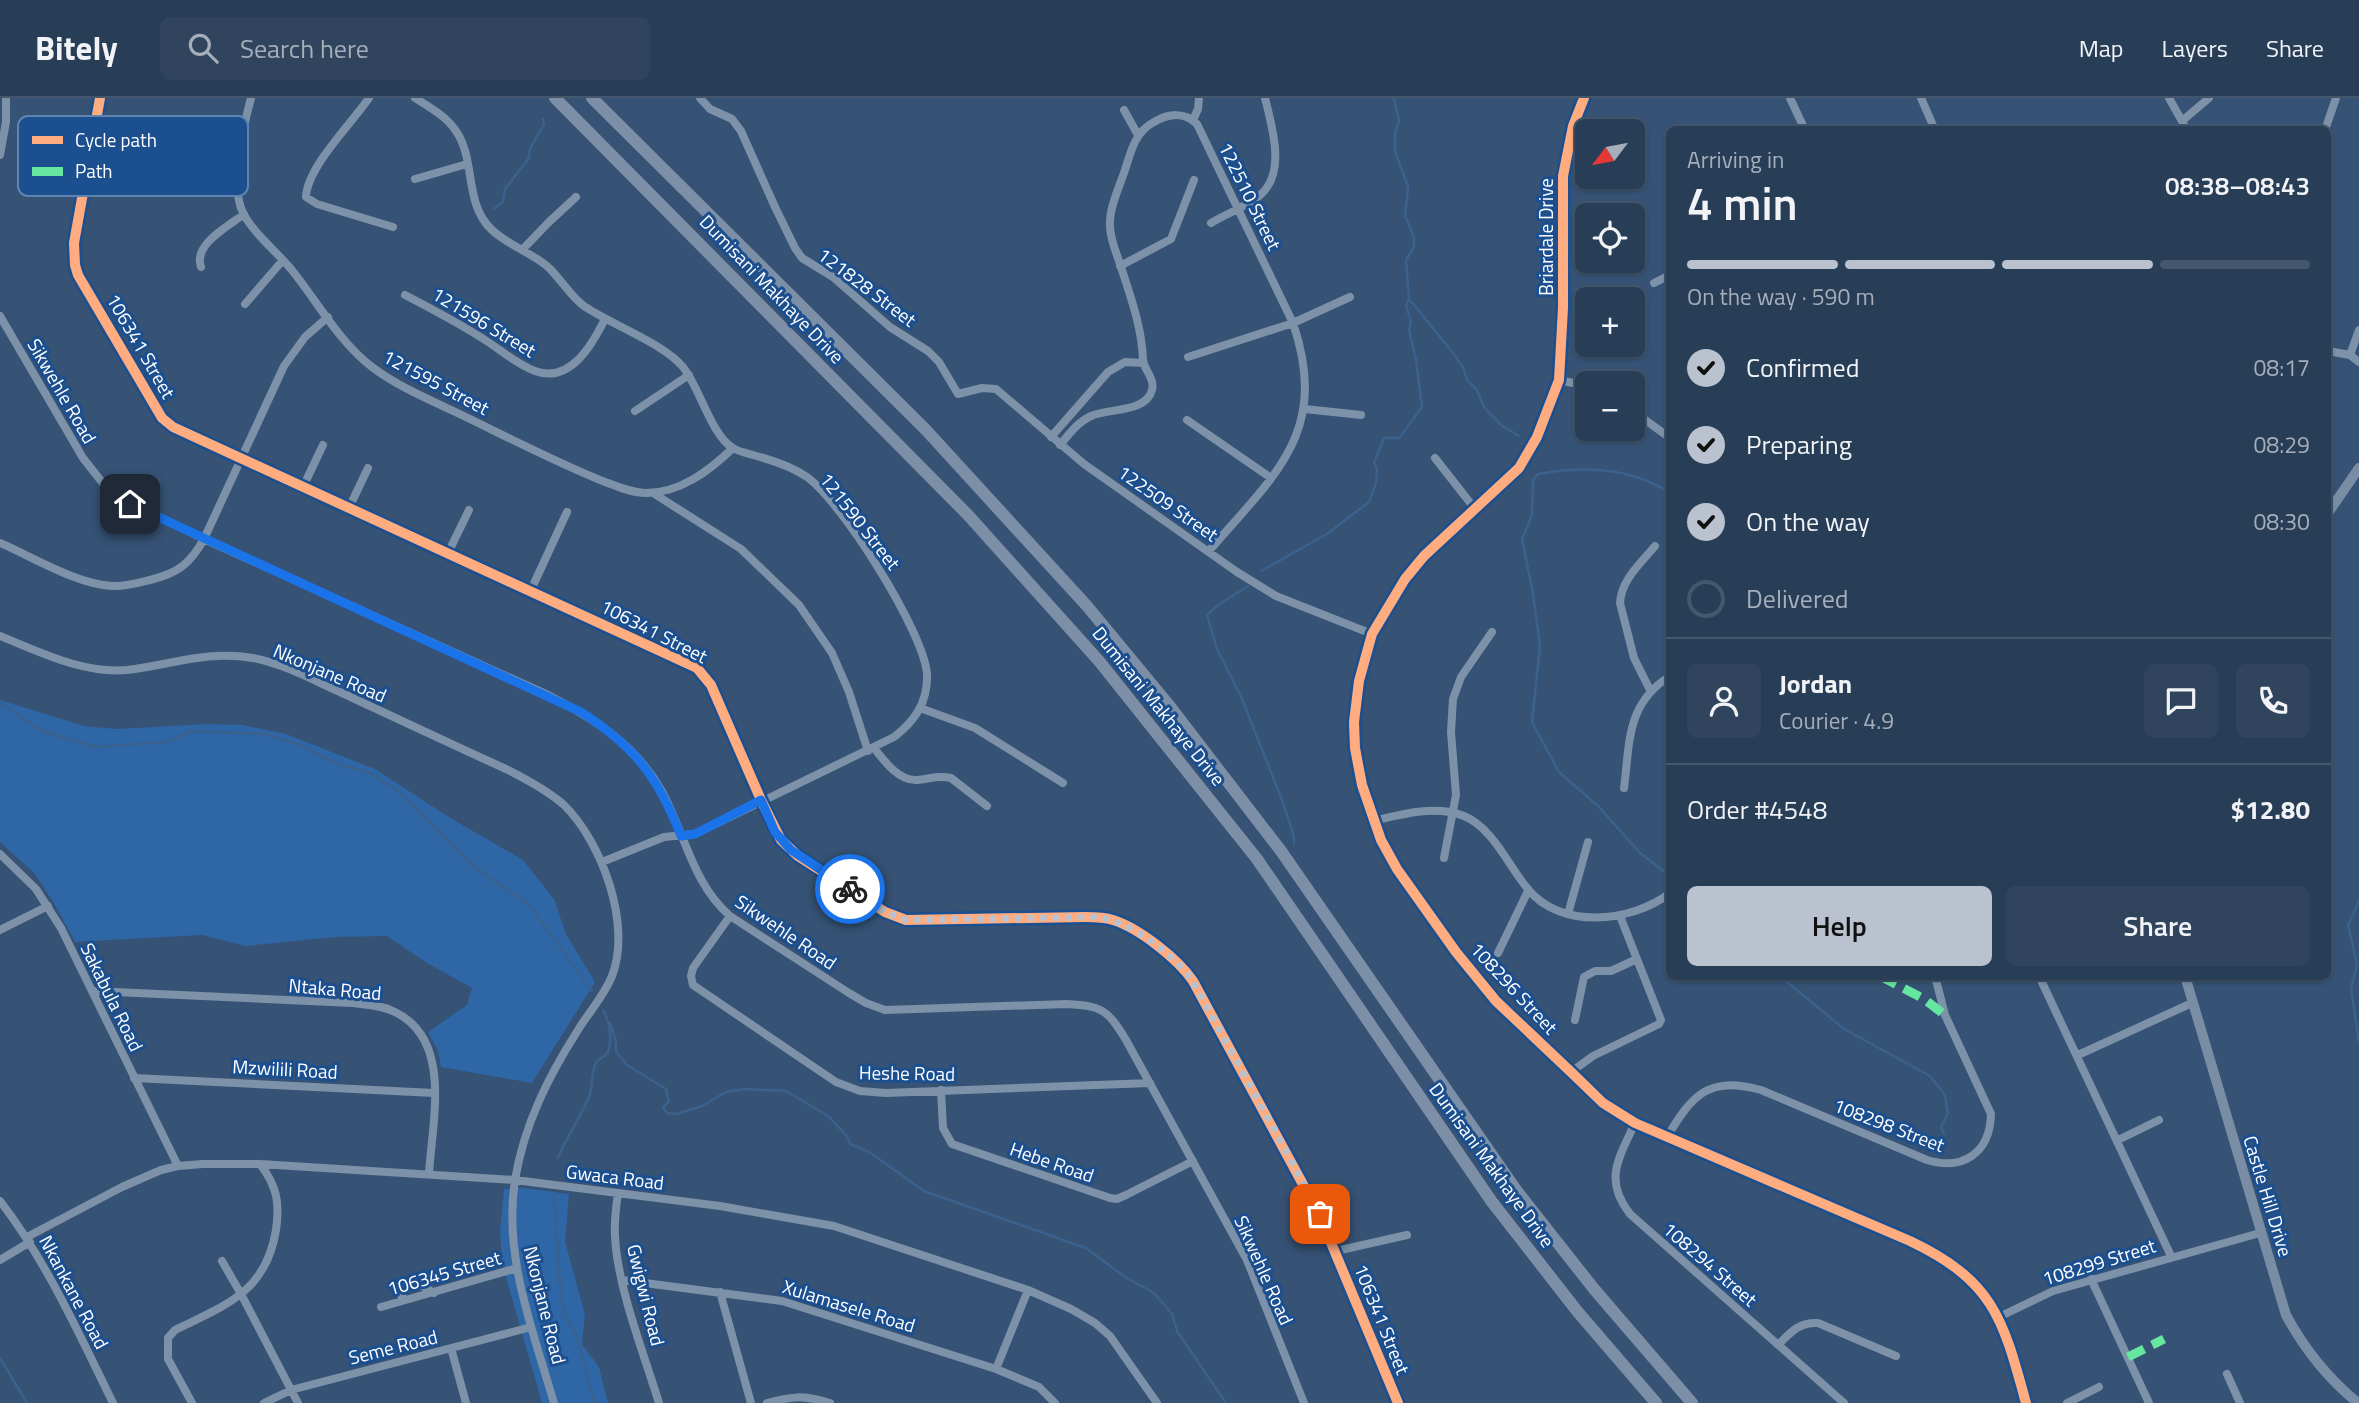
<!DOCTYPE html>
<html lang="en">
<head>
<meta charset="utf-8">
<style>
  :root { --surface:#283e57; --page:#30455d; --text:#f1f3f6; --muted:#a5aeba; --line:#44576d; --accent:#b9c2ce }
  body { margin:0; font-family:"Titillium Web",sans-serif; background:var(--page); color:var(--text); height:100vh; display:flex; flex-direction:column; font-size:26px; white-space:nowrap }
  * { box-sizing:border-box; margin:0 }
  p { font-size:23px; color:var(--muted) }
  .icon { flex:none; width:38px; height:38px; fill:none; stroke:currentColor; stroke-width:2; stroke-linecap:round; stroke-linejoin:round }
  .map { position:relative; flex:1; overflow:hidden }
  .sheet { position:absolute; left:1666px; top:28px; width:665px; height:854px; display:flex; flex-direction:column; background:var(--surface); border-radius:10px; box-shadow:0 2px 5px #0004,0 0 0 2px var(--line) }
  .sheet>* { flex:none }
  .needle { width:46px; rotate:238deg }
  .buttons { position:absolute; left:1575px; top:21px; display:grid; gap:14px }
  .buttons a { display:grid; place-items:center; width:70px; height:70px; border-radius:10px; background:var(--surface); box-shadow:0 2px 5px #0004,0 0 0 2px var(--line); font-size:35px }
  .pin { position:absolute; display:grid; place-items:center; width:60px; height:60px; color:#fff; margin:-30px; border-radius:14px; box-shadow:0 4px 10px #0006 }
  .courier { position:absolute; display:grid; place-items:center; width:70px; height:70px; margin:-35px; border:5px solid #1a73e8; border-radius:50%; background:#fff; color:#222; box-shadow:0 2px 9px #0007 }
  .headline em { font-style:normal; font-weight:600 }
  .headline div { display:flex; flex-direction:column-reverse }
  .headline { display:flex; align-items:center; justify-content:space-between; height:119px; padding:0 21px }
  h1 { font-size:46px; font-weight:600; line-height:52px }
  .bar { display:grid; grid-template-columns:repeat(4,1fr); gap:10px 7px; align-content:center; height:84px; padding:0 21px }
  .bar i { height:9px; border-radius:5px; background:var(--line) }
  .bar .selected { background:var(--accent) }
  .bar p { grid-column:span 4 }
  .line { display:flex; align-items:center; gap:18px; padding:0 21px; border-top:2px solid var(--line) }
  .line div { flex:1 }
  .round { display:grid; place-items:center; flex:none; width:74px; height:74px; border-radius:10px; background:var(--page) }
  ol { padding:0 21px; list-style:none }
  li { display:flex; align-items:center; gap:21px; height:77px }
  li p { margin-inline-start:auto }
  li .icon { padding:7px; border-radius:50%; background:var(--accent); color:#111; stroke-width:4 }
  li:last-child { color:var(--muted) }
  li i { width:38px; height:38px; border:4px solid var(--line); border-radius:50% }
  .action { display:flex; gap:14px; margin-top:auto; padding:14px 21px }
  .action a { flex:1; height:80px; border-radius:10px; background:var(--accent); color:#111; font-size:28px; font-weight:600; line-height:80px; text-align:center }
  .action a+a { background:var(--page); color:var(--text) }
  header { display:flex; align-items:center; gap:42px; box-sizing:border-box; height:98px; padding:0 35px; background:var(--surface); border-bottom:2px solid var(--line) }
  header strong { font-size:33px }
  nav { display:flex; gap:38px; margin-inline-start:auto; font-size:24px }
  .search { width:490px; height:63px; background:var(--page); display:flex; align-items:center; gap:18px; box-sizing:border-box; padding:0 24px; border-radius:10px; color:var(--muted); font-size:26px }
  .map>svg:first-child { display:block }
  .green { fill:#2f66a5 }
  .lines { fill:none; stroke-linecap:round; stroke-linejoin:round }
  .stream { stroke:#3b618d; stroke-width:2.5 }
  .street { stroke:#7d92a8; stroke-width:8 }
  .secondary { stroke:#798da4; stroke-width:10 }
  .primary { stroke:#7d8ea7; stroke-width:12 }
  .quiet { stroke:#66e7a1; stroke-width:9; stroke-dasharray:18 9; stroke-linecap:butt }
  .cycleway-casing { stroke:#1b4f8f; stroke-width:15 }
  .cycleway { stroke:#ffac80; stroke-width:10 }
  .done { stroke:#b9c2ce; stroke-width:7; stroke-dasharray:0 12.6 }
  .route { stroke:#1a73e8; stroke-width:9 }
  .labels { text-anchor:middle; stroke-width:6; stroke-linejoin:round; paint-order:stroke }
  .street-label { font-size:19px; fill:#fff; stroke:#1b4f8f }
  .key { fill:#1b4f8f; stroke:#5f84b1; stroke-width:2 }
  .key-label { font-size:19px; fill:#fff }
</style>
</head>
<body>
<header>
<strong>Bitely</strong>
<div class="search"><svg class="icon" aria-label="search" viewBox="0 0 24 24"><circle cx="10" cy="10" r="6"/><path d="M15 15l6 6"/></svg>Search here</div>
<nav><a>Map</a><a>Layers</a><a>Share</a></nav>
</header>
<div class="map">
<svg width="2359" height="1305" viewBox="0 0 2359 1305">
  <rect width="100%" height="100%" fill="#365274"/>
  <path class="green" d="M0,602l84,26 33,3 89,-5 36,1 44,9 89,35 77,50 71,41 31,39 12,35 29,48 -63,101 -91,-16 -3,-16 -10,-19 39,-27 5,-17 -45,-25 -40,-27 -51,1 -91,9 -43,-11 -127,7 -20,-37 -20,-31 -35,-32z
    M524,1090l45,6 -4,47 20,74 -3,29 17,23 9,36h-66l-40,-139 -2,-34 4,-41z"/>
  <g class="lines">
    <path class="stream" d="M1394,0l5,23 -4,12v18l13,36 -3,29 9,21v10l-8,13 3,39 41,50 13,18 4,13 10,10 7,17 17,18 18,11
      M494,111l9,-7 2,-13 24,-31 1,-9 14,-25 -1,-5
      M1261,473l66,-37 42,-32 7,-19 1,-14 -3,-6 10,-25h15l23,-31 -6,-47 -7,-30 2,-8 -5,-17 3,-6
      M1248,488c-14,10 -29,16 -41,29l10,34 25,50 42,106c2,12 12,29 10,38
      M0,605l42,28 54,16 69,-5 26,-11 73,3 33,10 40,20 33,9 29,19 73,73 58,41 62,85
      M1666,775l-26,-20 -41,-46 -40,-35 -27,-50 8,-76 -7,-53 -11,-54 10,-24 1,-35 5,-6c46,-8 92,-7 132,19
      M2359,803l-11,24 9,40 -6,23 8,55
      M1780,878l64,53 86,47 15,19 3,18 -7,14 3,7
      M610,925l6,18v11l11,13 39,24 3,13 -6,5 4,6 9,1 26,-8 24,-14 19,-3 41,2 42,25 18,19 4,9 19,8 55,39 162,57 39,29 29,16 18,21 5,17 49,72
      M558,1060c8,-22 24,-41 32,-64 3,-10 1,-21 6,-31 3,-5 9,-6 12,-11 5,-12 1,-32 -5,-42
      M554,1096l7,104 4,19 9,13 6,17 14,56
      M0,1260l27,45"/>
    <path class="street" d="M100,0l-26,145 1,22 3,10 84,143 11,9 524,241 14,17 50,115 20,40 17,16 87,56 21,8 179,-3c9,0 19,0 28,3 26,8 65,39 80,61l126,233 79,189
      M251,0c-8,30 -22,86 -8,115 11,21 33,38 48,56 26,32 48,73 81,98 29,22 66,36 98,52 43,21 86,43 130,61 14,5 30,13 46,13 34,0 63,-22 87,-45
      M369,0c-17,25 -62,69 -63,99l11,7 76,23
      M415,0c14,9 31,18 41,33 20,29 8,72 35,98 16,16 40,23 57,38 13,12 22,29 36,39 28,19 79,37 99,61 17,21 28,68 50,81 6,4 14,5 20,7 19,5 38,11 54,22 35,25 117,155 120,197 1,28 -12,47 -33,63l-199,97 -31,3 -62,25
      M700,0l10,11 22,10 9,12 34,76 20,41 7,10 31,19 57,50 38,24 11,11 19,32 24,-6 14,1 88,75 153,108 39,24 96,38
      M1790,0l15,32
      M1921,0l14,32
      M2169,0l18,32
      M1124,12l14,25
      M1193,22l5,-11 1,-11
      M2182,23l27,-23
      M2325,32l11,-32
      M0,57l6,-33v-24
      M415,81l52,-15
      M1211,125c15,-9 34,-16 48,-27 28,-22 13,-69 6,-98
      M523,151l25,-26 28,-26
      M1120,168l51,-27 23,-59
      M201,169c-8,-23 28,-41 43,-53
      M1654,185l16,-8
      M405,197c27,14 54,28 80,45 16,10 31,24 50,31 35,13 57,-26 70,-52
      M245,206l38,-44
      M0,218l83,142 22,28 12,10 87,43 344,156c45,23 88,50 113,95 24,43 31,93 69,126l119,77 17,10 19,7 182,-6c35,2 40,5 59,36l121,220 57,143
      M2328,253l22,4 9,7
      M2350,257l9,-25
      M1188,259l105,-34 57,-26
      M1559,282l28,6
      M1305,311l56,6
      M635,313l54,-36
      M1633,313l37,27
      M1187,322l84,58
      M1051,339l57,-65 17,-10 18,1
      M1060,347c9,-11 18,-23 31,-29 17,-8 55,-3 61,-26 3,-12 -8,-20 -9,-30 -1,-32 -12,-62 -22,-93 -4,-13 -11,-27 -11,-41 -1,-18 9,-38 15,-56 6,-19 10,-38 29,-48 15,-9 31,-10 43,2l96,199c37,110 -18,151 -84,228
      M1435,360l40,51
      M303,389l20,-42
      M653,395l88,56 58,56 33,48 17,39 19,59
      M349,410l19,-40
      M0,445c33,14 76,41 112,43 13,1 26,-3 38,-6 28,-7 40,-16 54,-41l80,-173 21,-29 23,-20
      M448,455l21,-43
      M531,492l36,-78
      M0,538c40,16 83,38 127,34 44,-5 80,-20 126,-12 31,6 60,22 89,35 54,25 109,51 164,76 20,10 41,21 58,36 38,37 68,120 48,171 -8,20 -23,36 -34,54 -30,47 -54,95 -63,150 -12,76 18,151 39,223
      M1650,592l-16,-32 -14,-55c1,-23 21,-40 35,-57
      M920,610l55,20 88,55
      M874,650c10,13 25,33 43,32 12,-1 22,-5 34,-2l36,28
      M1624,690c6,-46 2,-84 46,-112
      M1374,723c28,-7 61,-16 90,-5 29,12 44,49 63,72 33,42 104,35 143,5
      M0,756l36,35 25,39 117,238
      M1444,760l12,-63 -5,-63 2,-33 8,-22 31,-45
      M1568,816l20,-72
      M730,818l-37,52 -2,8 2,9 143,97 24,9 26,2 264,-10
      M0,832l48,-24
      M1498,855l30,-62
      M2039,878l132,280
      M93,893l260,12c14,2 29,2 42,9 58,28 37,110 34,162
      M1575,922l9,-43 11,-6h16l26,-12
      M2078,957l114,-52
      M1571,974l22,-16 66,-32 2,-4 -41,-104
      M134,980l300,15
      M941,992l2,38 9,16 158,54 7,1 9,-4 67,-34
      M1635,1025c-16,35 -32,57 -5,91l214,189
      M1667,1039c26,-43 41,-61 94,-47l166,70c36,11 63,-7 64,-46l-46,-99 -10,-39
      M2118,1042l41,-20
      M618,1095c-2,14 -4,29 -3,43 2,50 29,118 44,167
      M0,1103c47,61 79,133 113,202
      M27,1139l95,-50 39,-17 17,-4 25,-2h57l255,16 205,26 114,20 194,64 43,19 24,14 15,13 47,67
      M1336,1153l71,-16
      M0,1162l30,-18
      M222,1163l19,33 57,109
      M2091,1181l58,124
      M622,1182l160,21 214,68 43,18 16,16
      M720,1194l31,111
      M401,1203l2,-13c11,-9 21,-2 31,5
      M381,1209l136,-39
      M1999,1219l54,-26 207,-58
      M1778,1247c13,-13 21,-23 40,-22l78,33
      M451,1250l15,55
      M996,1271l32,-79
      M2227,1276l13,29
      M192,1305l-24,-44v-21l7,-8c51,-25 91,-38 101,-100 4,-27 1,-44 -16,-66
      M264,1305l27,-13 240,-63
      M767,1305c26,-7 36,-8 63,0
      M2067,1305l32,-16"/>
    <path class="secondary" d="M1584,0l-11,28 -10,50v132l-4,72 -22,57 -18,31 -95,88 -19,23 -33,55 -13,47 -5,41 1,26 7,37 19,55 16,29 59,83 40,49 75,71 32,31 32,20 275,118c84,40 93,78 116,162
      M2328,415l31,-45
      M2185,878l101,339c19,35 41,63 72,88"/>
    <path class="primary" d="M555,0l413,417 131,146 158,198 235,343 85,109 79,92
      M592,0l334,332 161,176 81,98 113,147 235,339 78,99 98,114"/>
    <path class="quiet" d="M1880,878l44,23 21,16
      M2128,1259l36,-18"/>
    <g class="cycleway-casing">
      <path id="cycleway" d="M100,0l-26,145 1,22 3,10 84,143 11,9 524,241 14,17 50,115 20,40 17,16 87,56 21,8 179,-3c9,0 19,0 28,3 26,8 65,39 80,61l126,233 79,189
        M1584,0l-11,28 -10,50v132l-4,72 -22,57 -18,31 -95,88 -19,23 -33,55 -13,47 -5,41 1,26 7,37 19,55 16,29 59,83 40,49 75,71 32,31 32,20 275,118c84,40 93,78 116,162"/>
    </g>
    <use href="#cycleway" class="cycleway"/>
  </g>
  <g class="lines">
    <path class="done" d="M850,791l35,23 21,8 192,-3c33,5 77,38 95,64l127,233"/>
    <path class="route" d="M130,406l451,208c54,35 77,65 100,124l14,-2 66,-34 14,32 16,18 59,39"/>
  </g>
  <g class="labels">
    <g class="street-label">
      <text transform="translate(1250 98) rotate(64)" y="7">122510 Street</text>
      <text transform="translate(1546 139) rotate(-90)" y="7">Briardale Drive</text>
      <text transform="translate(867 189) rotate(37)" y="7">121828 Street</text>
      <text transform="translate(772 191) rotate(46)" y="7">Dumisani Makhaye Drive</text>
      <text transform="translate(484 224) rotate(31)" y="7">121596 Street</text>
      <text transform="translate(141 248) rotate(60)" y="7">106341 Street</text>
      <text transform="translate(436 284) rotate(28)" y="7">121595 Street</text>
      <text transform="translate(62 293) rotate(60)" y="7">Sikwehle Road</text>
      <text transform="translate(1168 405) rotate(35)" y="7">122509 Street</text>
      <text transform="translate(860 423) rotate(52)" y="7">121590 Street</text>
      <text transform="translate(654 533) rotate(27)" y="7">106341 Street</text>
      <text transform="translate(330 575) rotate(23)" y="7">Nkonjane Road</text>
      <text transform="translate(1159 608) rotate(51)" y="7">Dumisani Makhaye Drive</text>
      <text transform="translate(786 834) rotate(34)" y="7">Sikwehle Road</text>
      <text transform="translate(1514 890) rotate(47)" y="7">108296 Street</text>
      <text transform="translate(335 891) rotate(5)" y="7">Ntaka Road</text>
      <text transform="translate(112 899) rotate(64)" y="7">Sakabula Road</text>
      <text transform="translate(285 971) rotate(3)" y="7">Mzwilili Road</text>
      <text transform="translate(907 975) rotate(1)" y="7">Heshe Road</text>
      <text transform="translate(1889 1027) rotate(21)" y="7">108298 Street</text>
      <text transform="translate(1052 1064) rotate(19)" y="7">Hebe Road</text>
      <text transform="translate(1492 1067) rotate(54)" y="7">Dumisani Makhaye Drive</text>
      <text transform="translate(615 1079) rotate(7)" y="7">Gwaca Road</text>
      <text transform="translate(2268 1098) rotate(73)" y="7">Castle Hill Drive</text>
      <text transform="translate(2099 1164) rotate(-17)" y="7">108299 Street</text>
      <text transform="translate(1710 1166) rotate(41)" y="7">108294 Street</text>
      <text transform="translate(1264 1172) rotate(66)" y="7">Sikwehle Road</text>
      <text transform="translate(444 1175) rotate(-16)" y="7">106345 Street</text>
      <text transform="translate(74 1194) rotate(62)" y="7">Nkankane Road</text>
      <text transform="translate(646 1197) rotate(76)" y="7">Gwigwi Road</text>
      <text transform="translate(545 1207) rotate(76)" y="7">Nkonjane Road</text>
      <text transform="translate(849 1208) rotate(17)" y="7">Xulamasele Road</text>
      <text transform="translate(1382 1221) rotate(68)" y="7">106341 Street</text>
      <text transform="translate(393 1249) rotate(-14)" y="7">Seme Road</text>
    </g>
  </g>
  <rect x="18" y="18" width="230" height="80" rx="10" class="key"/>
  <rect x="32" y="38" width="31" height="8" fill="#ffac80"/>
  <rect x="32" y="69" width="31" height="9" fill="#66e7a1"/>
  <g class="key-label">
    <text x="75" y="49">Cycle path</text>
    <text x="75" y="80">Path</text>
  </g>
</svg>
<div class="buttons">
<a><svg class="needle" viewBox="-14 -14 28 28"><path d="M0-13l5 13h-10z" fill="#e53935"/><path d="M0 13l5-13h-10z" fill="#a5aeba"/></svg></a>
<a><svg class="icon" aria-label="locate" viewBox="0 0 24 24"><circle cx="12" cy="12" r="6"/><path d="M12 2v4M12 18v4M2 12h4M18 12h4"/></svg></a>
<a>+</a>
<a>−</a>
</div>
<div class="pin" style="left:1320px;top:1116px;background:#ea580c"><svg class="icon" aria-label="bag" viewBox="0 0 24 24"><path d="M5 8h14l-1 12H6zM9 8a3 3 0 0 1 6 0"/></svg></div>
<div class="pin" style="left:130px;top:406px;background:#1f2937"><svg class="icon" aria-label="home" viewBox="0 0 24 24"><path d="M3 11l9-7 9 7M6 9v11h12V9"/></svg></div>
<div class="courier" style="left:850px;top:791px"><svg class="icon" aria-label="bike" viewBox="0 0 24 24"><circle cx="6" cy="16" r="4"/><circle cx="18" cy="16" r="4"/><path d="M6 16l4-8h5l3 8M10 8l3 8H6M13 5h3"/></svg></div>
<section class="sheet">
<div class="headline"><div><h1>4 min</h1><p>Arriving in</p></div><em>08:38–08:43</em></div>
<div class="bar"><i class="selected"></i><i class="selected"></i><i class="selected"></i><i></i><p>On the way · 590 m</p></div>
<ol>
<li><svg class="icon" aria-label="check" viewBox="0 0 24 24"><path d="M5 12l5 5 9-10"/></svg>Confirmed<p>08:17</p></li>
<li><svg class="icon" aria-label="check" viewBox="0 0 24 24"><path d="M5 12l5 5 9-10"/></svg>Preparing<p>08:29</p></li>
<li><svg class="icon" aria-label="check" viewBox="0 0 24 24"><path d="M5 12l5 5 9-10"/></svg>On the way<p>08:30</p></li>
<li><i></i>Delivered</li>
</ol>
<div class="line" style="height:126px"><a class="round"><svg class="icon" aria-label="person" viewBox="0 0 24 24"><circle cx="12" cy="8" r="4"/><path d="M4 21q1-7 8-7t8 7"/></svg></a><div><b>Jordan</b><p>Courier · 4.9</p></div><a class="round"><svg class="icon" aria-label="chat" viewBox="0 0 24 24"><path d="M4 5h16v11H9l-5 4z"/></svg></a><a class="round"><svg class="icon" aria-label="phone" viewBox="0 0 24 24"><path d="M5 4h4l2 5-3 2q2 4 5 5l2-3 5 2v4C11 20 4 13 5 4z"/></svg></a></div>
<div class="line" style="height:91px"><div>Order #4548</div><b>$12.80</b></div>
<div class="action"><a>Help</a><a>Share</a></div>
</section>
</div>
</body>
</html>
